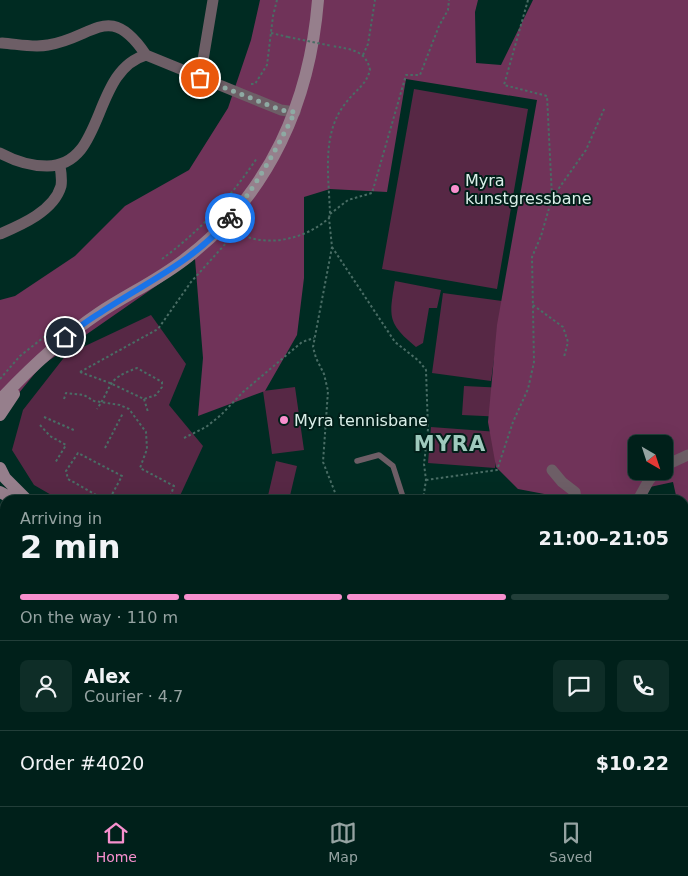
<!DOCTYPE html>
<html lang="en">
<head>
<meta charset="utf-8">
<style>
  :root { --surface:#00201a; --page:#0e2d27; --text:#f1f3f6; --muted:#95a3a2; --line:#223e39; --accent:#f790ce }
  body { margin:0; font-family:"DejaVu Sans",sans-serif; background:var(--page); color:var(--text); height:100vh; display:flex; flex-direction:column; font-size:19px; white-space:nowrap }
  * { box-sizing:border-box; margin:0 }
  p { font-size:16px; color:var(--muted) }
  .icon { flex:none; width:28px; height:28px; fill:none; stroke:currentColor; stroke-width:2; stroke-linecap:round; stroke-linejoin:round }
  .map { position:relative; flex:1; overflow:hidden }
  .drawer { position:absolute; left:0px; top:495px; width:689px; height:311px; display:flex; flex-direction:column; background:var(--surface); border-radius:15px 15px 0 0; box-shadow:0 5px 20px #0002,0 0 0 1px var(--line) }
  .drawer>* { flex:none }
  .needle { width:32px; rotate:141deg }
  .tools { position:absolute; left:628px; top:435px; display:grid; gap:10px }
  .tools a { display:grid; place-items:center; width:45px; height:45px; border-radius:8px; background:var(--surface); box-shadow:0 5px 20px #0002,0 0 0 1px var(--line); font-size:25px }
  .pin { position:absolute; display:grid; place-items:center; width:42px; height:42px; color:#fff; margin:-21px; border:2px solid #fff; border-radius:50%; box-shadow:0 1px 5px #0007 }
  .courier { position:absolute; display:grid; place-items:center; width:50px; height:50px; margin:-25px; border:4px solid #1a73e8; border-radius:50%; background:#fff; color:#222; box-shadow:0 1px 6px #0007 }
  .summary em { font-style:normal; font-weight:800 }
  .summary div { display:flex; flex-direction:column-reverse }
  .summary { display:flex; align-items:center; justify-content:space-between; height:85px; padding:0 20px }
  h1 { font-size:32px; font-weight:800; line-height:38px }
  .bar { display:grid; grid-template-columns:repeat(4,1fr); gap:8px 5px; align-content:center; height:60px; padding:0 20px }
  .bar i { height:6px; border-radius:4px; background:var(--line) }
  .bar .on { background:var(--accent) }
  .bar p { grid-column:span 4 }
  .line { display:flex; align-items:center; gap:12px; padding:0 20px; border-top:1px solid var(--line) }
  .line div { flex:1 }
  .round { display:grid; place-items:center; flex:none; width:52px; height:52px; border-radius:8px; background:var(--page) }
  .menu { display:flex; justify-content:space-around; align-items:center; height:70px; border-top:1px solid var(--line); background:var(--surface); font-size:14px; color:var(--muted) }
  .menu a { display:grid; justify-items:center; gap:2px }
  .menu .on { color:var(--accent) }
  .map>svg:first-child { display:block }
  .green { fill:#572845 }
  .forest { fill:#703359; fill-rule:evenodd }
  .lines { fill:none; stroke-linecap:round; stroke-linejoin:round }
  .stream { stroke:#030d0a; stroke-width:4 }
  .path { stroke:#496d65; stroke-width:2; stroke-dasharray:2.5 2.5; stroke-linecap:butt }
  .lane { stroke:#6d5e66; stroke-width:5.5 }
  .street { stroke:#6d5e66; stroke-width:11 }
  .secondary { stroke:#967f8c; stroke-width:12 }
  .path-bridge { stroke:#496d65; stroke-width:2; stroke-dasharray:2.5 2.5; stroke-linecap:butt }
  .done { stroke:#8eaaa3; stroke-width:5; stroke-dasharray:0 9 }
  .route { stroke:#1a73e8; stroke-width:6 }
  .poi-dot { fill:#f790ce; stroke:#011f19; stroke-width:2 }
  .labels { text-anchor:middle; stroke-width:4; stroke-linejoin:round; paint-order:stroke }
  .poi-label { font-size:16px; fill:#daefe9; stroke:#011f19; text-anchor:start }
  .district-label { font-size:21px; font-weight:bold; letter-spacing:1px; fill:#9fcabd; stroke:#011f19 }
</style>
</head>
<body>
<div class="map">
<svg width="688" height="806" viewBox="0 0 688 806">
  <rect width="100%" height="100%" fill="#002b22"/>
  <path class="green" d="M414,89l114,20 -31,180 -115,-20z
    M395,281l46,9 -4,18h-8l-6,35 -7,4c-29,-24 -27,-30 -21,-66z
    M443,293l59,8 -11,80 -59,-8z
    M151,315l35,49 -17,41 34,41 -25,54h-118l-26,-15 -22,-35 11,-40 43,-55z
    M464,386l42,2 -1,29 -43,-2z
    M295,387l9,63 -32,4 -9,-63z
    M431,427l67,5 -3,36 -67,-5z
    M276,461l21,5 -8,34h-22z"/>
  <path class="forest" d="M260,0h218l-3,12 1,51 25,2 32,-65h155v521l-4,-5v-16h-7l-4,-18 -23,5 -9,13h-65l-58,-11 -22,-22 -8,-45 9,-97 40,-225 -131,-21 -19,113 -57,-3 -26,8v81l-7,57 -32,56 -67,25 5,-58 -8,-99 -154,107 -41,50v-116l15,-4 60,-40 50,-50 64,-36 39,-62 23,-68zM636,444h28v27h-28z
    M0,504l5,6v291h100l1,5h-97v-2l-9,2z
    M684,587h4v100l-4,-11z
    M217,801h51v5h-52z"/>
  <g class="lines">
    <path class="stream" d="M0,750l5,-12"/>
    <path class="path" d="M528,0l-24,85 43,11 5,101
      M271,33l17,4
      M363,55l5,-11 7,-44
      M251,84h4l12,-19 6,-49 4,-16
      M330,214l18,-14 24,-7 34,-118h14l19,-49 9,-16 1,-10
      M329,218l1,-4c-1,-36 -9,-80 15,-110 9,-13 21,-18 25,-34 -4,-20 -20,-21 -38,-24
      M235,231c28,18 70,9 94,-13l3,29 -19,100 3,11 8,16 4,17 -5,71 15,38
      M332,247l63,95 24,19 7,9 2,59 -4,35 2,16 -3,20
      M162,259c38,-28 69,-62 95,-101
      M533,305l30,22 5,15 -4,15
      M80,372l78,-43 33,-47 36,-40 4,-6
      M80,372l30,11 34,16 12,-4 6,-8v-5l-25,-14c-32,12 -23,16 -40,41
      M0,379l20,-23 43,-34
      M64,399l2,-6 18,2 10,6 26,4 9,4 17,23 1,17 -7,19 34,18 -5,14
      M144,399l4,13
      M44,417l32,14
      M40,425l10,11 16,9 -11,18
      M184,438l22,-11 15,-12 22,-23 59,-50 12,-4
      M105,448l18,-35
      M426,480l71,-10 16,-48 15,-33 6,-27 -2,-105 9,-21 11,-38 34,-48 19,-43
      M77,496v4
      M105,500l-37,-21 -2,-8 12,-18 44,23 -13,24
      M0,731l5,-24
      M684,744l4,-7
      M229,806l1,-5"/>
    <path class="lane" d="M357,461l22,-6 14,11 11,34
      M0,563l5,4"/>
    <path class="street" d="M2,43c15,1 32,5 46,2 46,-7 61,-45 98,10
      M200,78l13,-78
      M0,153c15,8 30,13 47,13 59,0 44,-95 99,-111l135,55 14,2
      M0,234c21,-9 54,-23 61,-48 1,-6 0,-14 -1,-20
      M664,466l24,-11
      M552,470l10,12 13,10 1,8
      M638,500l11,-20 8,-9
      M145,801l1,5
      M341,806l2,-5
      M415,806l2,-5
      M618,806l4,-5"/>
    <path class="secondary" d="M0,400c30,-32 62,-62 99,-87 30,-20 62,-34 90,-57 81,-63 121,-155 129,-256
      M0,415l14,-21
      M0,468l5,10 22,22
      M0,492l15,8
      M684,585l4,1"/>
    <path class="path-bridge" d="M288,37l44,9"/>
  </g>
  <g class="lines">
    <path class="done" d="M200,78l81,32 14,2c-19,38 -38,73 -65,106"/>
    <path class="route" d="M65,337c12,-8 23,-17 35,-24 45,-30 95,-52 130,-95"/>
  </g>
  <g class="poi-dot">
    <circle cx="455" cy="189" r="5"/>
    <circle cx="284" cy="420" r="5"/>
  </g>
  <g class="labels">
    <g class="poi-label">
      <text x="465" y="186">Myra<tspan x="465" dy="18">kunstgressbane</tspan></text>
      <text x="294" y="426">Myra tennisbane</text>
    </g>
    <g class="district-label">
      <text x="450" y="451">MYRA</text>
    </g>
  </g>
</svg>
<div class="tools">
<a><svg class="needle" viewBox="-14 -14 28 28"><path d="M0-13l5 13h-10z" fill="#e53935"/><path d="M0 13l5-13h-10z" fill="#95a3a2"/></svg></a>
</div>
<div class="pin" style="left:200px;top:78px;background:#ea580c"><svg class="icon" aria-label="bag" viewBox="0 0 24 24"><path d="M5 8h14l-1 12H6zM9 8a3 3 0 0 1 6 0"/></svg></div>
<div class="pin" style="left:65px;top:337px;background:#1f2937"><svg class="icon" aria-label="home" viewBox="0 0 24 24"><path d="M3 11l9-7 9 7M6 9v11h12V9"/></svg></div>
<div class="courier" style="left:230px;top:218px"><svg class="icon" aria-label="bike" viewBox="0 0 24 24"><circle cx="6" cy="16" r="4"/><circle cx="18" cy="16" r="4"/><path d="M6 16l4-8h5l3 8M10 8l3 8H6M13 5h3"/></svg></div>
<section class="drawer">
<div class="summary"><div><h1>2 min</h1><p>Arriving in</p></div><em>21:00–21:05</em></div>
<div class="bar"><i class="on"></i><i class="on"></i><i class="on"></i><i></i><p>On the way · 110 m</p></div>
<div class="line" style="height:90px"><a class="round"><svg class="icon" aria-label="person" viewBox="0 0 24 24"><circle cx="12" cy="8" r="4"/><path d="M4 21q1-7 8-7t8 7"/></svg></a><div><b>Alex</b><p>Courier · 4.7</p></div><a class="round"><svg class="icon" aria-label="chat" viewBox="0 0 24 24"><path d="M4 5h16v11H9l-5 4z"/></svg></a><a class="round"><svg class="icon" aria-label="phone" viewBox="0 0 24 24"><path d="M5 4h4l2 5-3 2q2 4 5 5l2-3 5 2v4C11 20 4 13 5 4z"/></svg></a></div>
<div class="line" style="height:65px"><div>Order #4020</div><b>$10.22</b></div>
</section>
</div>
<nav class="menu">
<a class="on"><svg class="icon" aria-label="home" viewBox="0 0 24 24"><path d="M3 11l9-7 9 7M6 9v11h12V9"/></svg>Home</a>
<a><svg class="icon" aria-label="map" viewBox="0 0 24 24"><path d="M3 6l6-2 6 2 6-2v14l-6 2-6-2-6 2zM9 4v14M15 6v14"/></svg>Map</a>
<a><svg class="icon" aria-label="saved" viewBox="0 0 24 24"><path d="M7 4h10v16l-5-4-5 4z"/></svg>Saved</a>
</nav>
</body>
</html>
